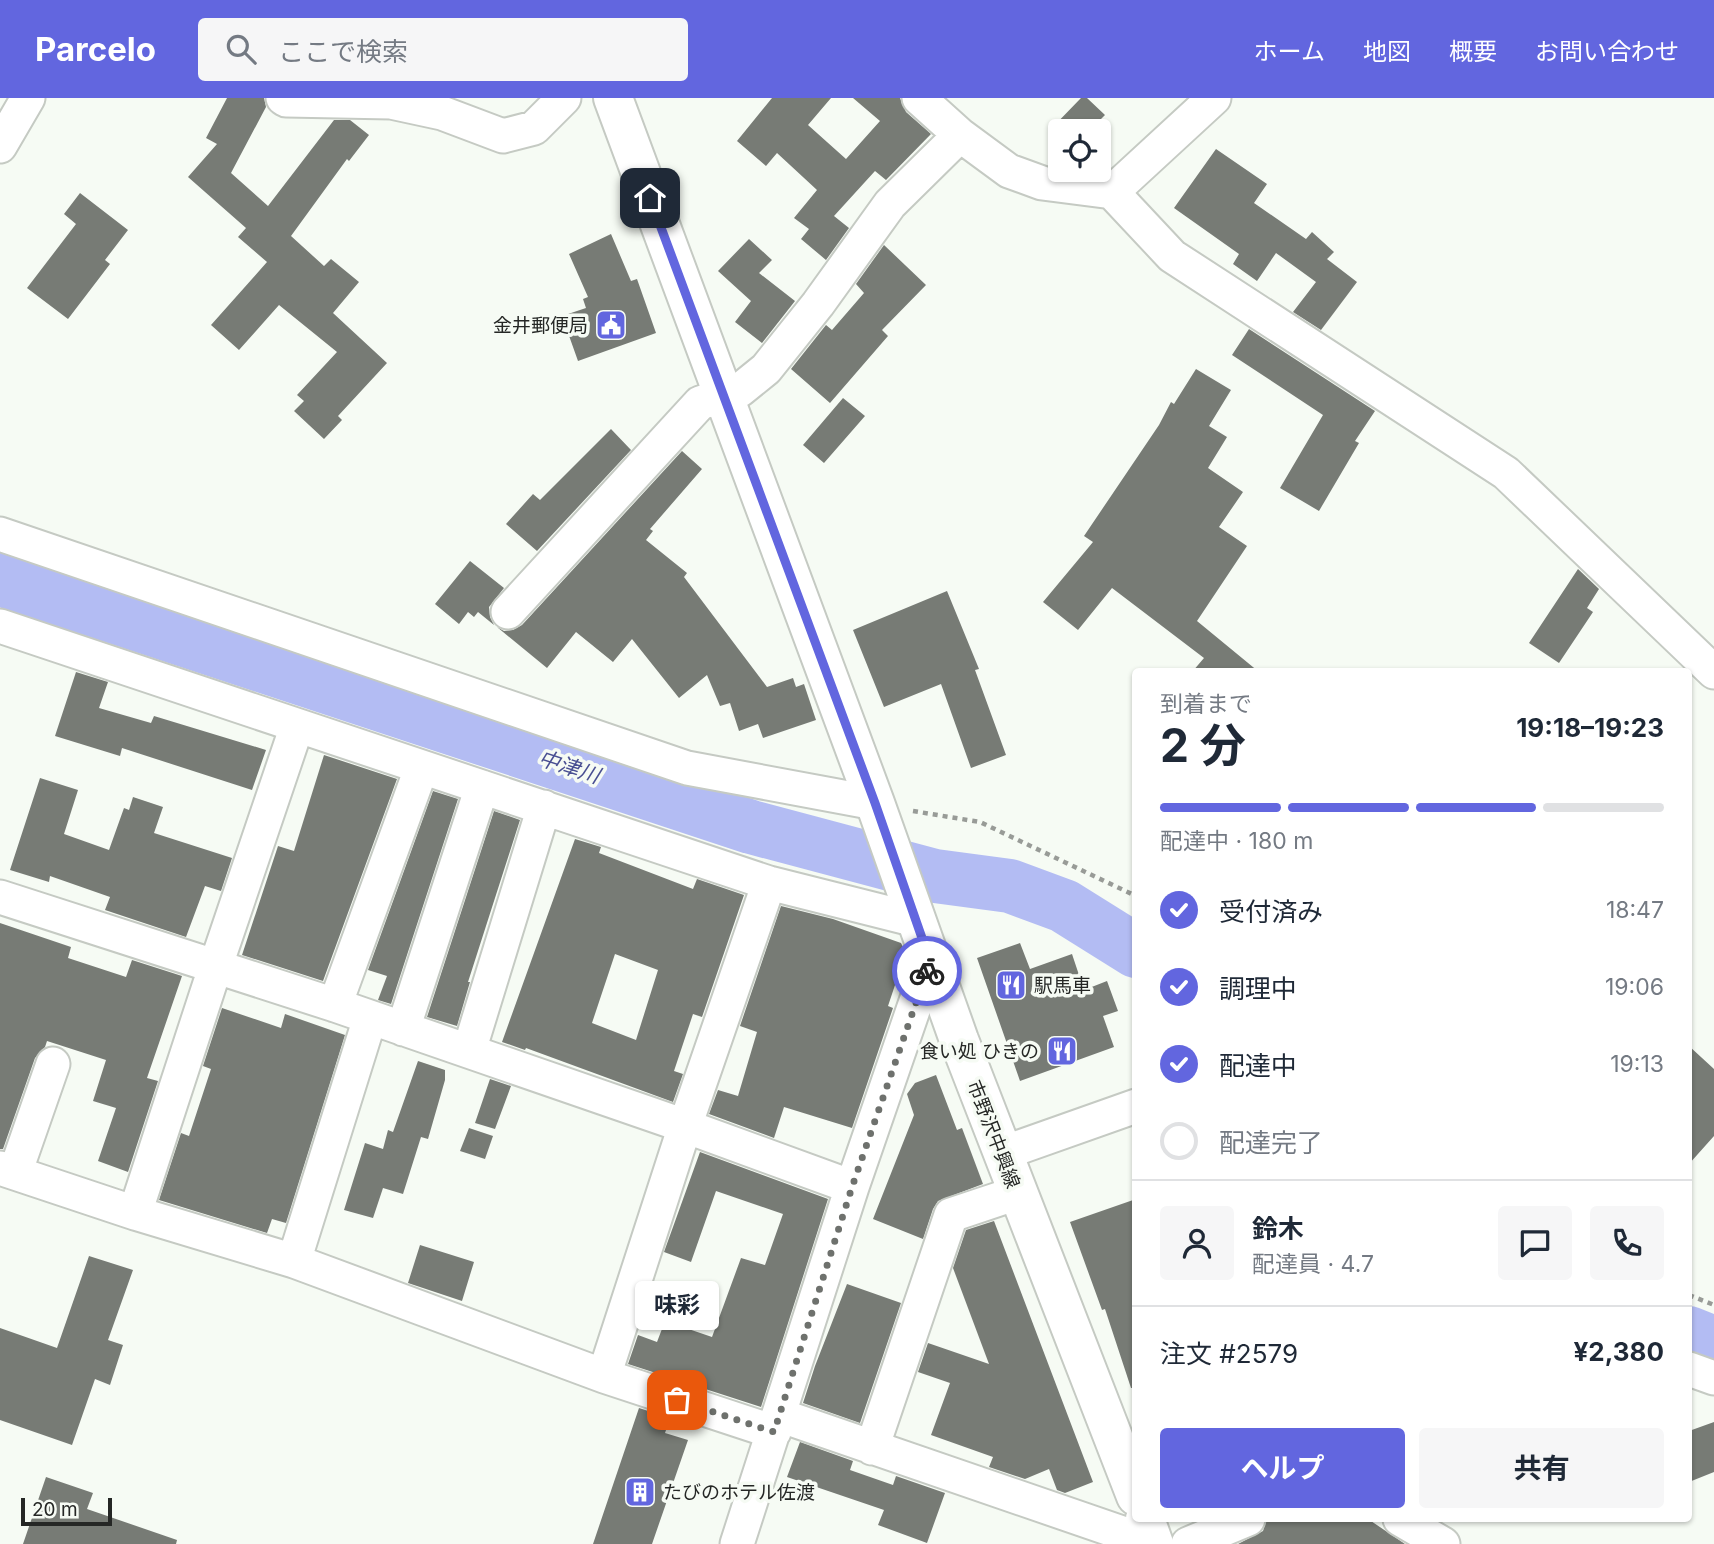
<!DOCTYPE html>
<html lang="ja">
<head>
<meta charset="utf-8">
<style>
  :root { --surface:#fff; --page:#f6f6f7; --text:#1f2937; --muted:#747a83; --line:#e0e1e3; --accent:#6266df }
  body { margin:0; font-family:Inter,"Noto Sans JP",sans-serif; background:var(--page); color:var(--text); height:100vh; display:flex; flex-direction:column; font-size:26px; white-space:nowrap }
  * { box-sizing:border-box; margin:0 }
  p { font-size:23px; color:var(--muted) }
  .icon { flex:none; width:38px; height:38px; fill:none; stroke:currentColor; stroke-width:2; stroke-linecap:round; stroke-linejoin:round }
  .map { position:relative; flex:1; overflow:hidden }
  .side { position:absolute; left:1132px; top:570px; width:560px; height:854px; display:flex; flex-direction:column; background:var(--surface); border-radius:7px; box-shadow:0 2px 5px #0004 }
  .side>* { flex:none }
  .tools { position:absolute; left:1048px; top:21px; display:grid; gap:14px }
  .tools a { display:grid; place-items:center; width:63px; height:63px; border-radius:7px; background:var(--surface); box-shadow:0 2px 5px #0004; font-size:35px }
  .scale { position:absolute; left:21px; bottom:18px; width:91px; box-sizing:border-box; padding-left:7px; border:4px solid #252725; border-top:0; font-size:19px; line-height:24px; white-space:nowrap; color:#252725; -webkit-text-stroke:5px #f6fbf4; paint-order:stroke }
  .pin { position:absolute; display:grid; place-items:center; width:60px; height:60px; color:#fff; margin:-30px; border-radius:14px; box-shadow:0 4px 10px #0006 }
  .courier { position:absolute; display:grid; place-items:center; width:70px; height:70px; margin:-35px; border:5px solid #6266df; border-radius:50%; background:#fff; color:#222; box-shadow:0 2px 9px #0007 }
  .bubble { position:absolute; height:49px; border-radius:7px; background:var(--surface); box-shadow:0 2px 5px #0004; font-size:23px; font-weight:700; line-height:49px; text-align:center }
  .overview em { font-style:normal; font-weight:700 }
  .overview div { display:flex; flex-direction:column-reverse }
  .overview { display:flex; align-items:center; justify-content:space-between; height:119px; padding:0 28px }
  h1 { font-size:46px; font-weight:700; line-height:52px }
  .bar { display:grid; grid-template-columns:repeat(4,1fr); gap:10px 7px; align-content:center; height:84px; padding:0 28px }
  .bar i { height:9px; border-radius:5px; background:var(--line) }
  .bar .selected { background:var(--accent) }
  .bar p { grid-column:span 4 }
  .line { display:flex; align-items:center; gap:18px; padding:0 28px; border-top:2px solid var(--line) }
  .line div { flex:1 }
  .round { display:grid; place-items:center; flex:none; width:74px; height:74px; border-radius:7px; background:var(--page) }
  ol { padding:0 28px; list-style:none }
  li { display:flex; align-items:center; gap:21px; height:77px }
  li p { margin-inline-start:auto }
  li .icon { padding:7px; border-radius:50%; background:var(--accent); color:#fff; stroke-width:4 }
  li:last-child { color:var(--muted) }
  li i { width:38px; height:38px; border:4px solid var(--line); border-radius:50% }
  .cta { display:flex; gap:14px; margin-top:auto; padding:14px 28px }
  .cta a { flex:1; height:80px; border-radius:7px; background:var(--accent); color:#fff; font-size:28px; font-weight:700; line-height:80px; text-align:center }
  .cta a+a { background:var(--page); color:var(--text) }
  header { display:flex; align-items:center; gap:42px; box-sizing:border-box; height:98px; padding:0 35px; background:var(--accent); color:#fff }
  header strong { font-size:33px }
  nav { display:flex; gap:38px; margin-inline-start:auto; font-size:24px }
  .search { width:490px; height:63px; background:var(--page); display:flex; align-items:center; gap:18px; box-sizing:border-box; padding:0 24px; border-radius:7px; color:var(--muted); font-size:26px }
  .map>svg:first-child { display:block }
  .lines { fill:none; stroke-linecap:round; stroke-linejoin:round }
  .river { stroke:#b3bcf3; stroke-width:54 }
  .building { fill:#777b75; fill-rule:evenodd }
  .minor-casing { stroke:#c5cac3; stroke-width:37 }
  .major-casing { stroke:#c5cac3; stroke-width:42 }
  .path { stroke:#989b97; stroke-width:4.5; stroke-dasharray:5 5; stroke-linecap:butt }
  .minor { stroke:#fff; stroke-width:33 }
  .major { stroke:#fff; stroke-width:38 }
  .done { stroke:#6e716d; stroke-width:7; stroke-dasharray:0 12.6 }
  .route { stroke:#6266df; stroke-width:9 }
  .labels { text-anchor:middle; stroke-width:7; stroke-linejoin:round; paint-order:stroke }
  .poi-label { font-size:19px; fill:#252725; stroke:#f6fbf4; text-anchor:end }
  .street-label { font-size:19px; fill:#252725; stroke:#f6fbf4 }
  .water-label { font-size:21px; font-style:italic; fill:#494f92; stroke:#f6fbf4 }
</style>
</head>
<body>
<header>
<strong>Parcelo</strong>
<div class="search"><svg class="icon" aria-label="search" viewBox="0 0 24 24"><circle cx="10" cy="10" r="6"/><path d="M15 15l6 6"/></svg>ここで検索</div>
<nav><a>ホーム</a><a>地図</a><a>概要</a><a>お問い合わせ</a></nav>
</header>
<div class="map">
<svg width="1714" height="1446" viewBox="0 0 1714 1446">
  <rect width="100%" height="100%" fill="#f6fbf4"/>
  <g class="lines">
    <path class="river" d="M0,481l751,248 184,49 75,10 54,20 72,45
      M1689,1235l25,10"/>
  </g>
  <path class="building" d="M227,0h37l2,9 -35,66 37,33 66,-86h16l19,15 -20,26 -2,-2 -56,77 33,30 7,-7 28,23 -26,31 54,50 -49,53 4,4 -18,19 -30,-28 10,-10 -7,-6 40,-43 -58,-47 -40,45 -28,-25 56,-63 -29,-25 8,-9 -58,-51 29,-33 -11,-6z
    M772,0h59l-23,27 38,34 34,-38 -27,-23h47l6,14 25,22 -45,46 -11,-9 -41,45 15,12 -23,32 -25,-21 8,-10 -15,-11 23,-28 -40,-37 -11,13 -29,-25z
    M1081,0h6l18,17 -16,16h-40z
    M1216,51l51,35 -13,19 52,36 6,-7 22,20 -7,7 30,23 -36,48 -28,-18 23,-30 -40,-29 -19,28 -24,-17 6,-10 -65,-46z
    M80,95l48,37 -23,30 5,4 -42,55 -41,-31 49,-64 -12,-10z
    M611,136l20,47 6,-2 19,54 -78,28 -16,-45 24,-8 -3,-9 5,-2 -19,-43z
    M749,141l23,21 -13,13 36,28 -33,42 -27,-21 16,-21 -33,-30z
    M884,147l42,40 -44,45 6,6 -58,67 -39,-34 35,-44 6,5 32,-37 -8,-9z
    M1249,231l126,82 -20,30 4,2 -40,68 -39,-23 43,-73 -91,-60z
    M1196,271l35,21 -22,36 18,11 -19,31 35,24 -24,35 28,19 -50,75 62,51h-67l12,-14 -92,-70 -34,42 -35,-28 50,-60 -9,-6 75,-111 12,-23 3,2z
    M843,300l22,18 -41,47 -21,-18z
    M611,331l20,21 -94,101 -31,-27 27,-30 7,6z
    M682,353l20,18 -52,60 3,2 -7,9 41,33 -3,4 83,110 26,-9 3,9 8,-3 12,36 -53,18 -5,-14 -19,7 -9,-28 -10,3 -13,-31 -28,23 -47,-59 -19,23 -37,-30 -29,36 -50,-41 7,4 9,-1 9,-5z
    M470,463l34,27 -15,19 1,10 4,8 -16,-13 -4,5 -6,-5 -9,12 -24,-20z
    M1578,471l21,20 -12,19 6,4 -34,51 -30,-20z
    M947,493l32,78 -4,1 31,85 -35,13 -30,-84 -57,23 -31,-77z
    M76,574l32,10 -9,26 52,15 3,-7 112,34 -14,40 -130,-42 -2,8 -65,-20z
    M324,657l73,24 -74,202 -81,-26 36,-109 16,5z
    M40,680l38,12 -14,44 45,16 15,-42 5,2 4,-13 30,10 -9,26 78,25 -11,33 -16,-5 -19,51 -81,-27 5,-13 -60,-21 -1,6 -39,-12z
    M433,693l25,8 -67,205 -13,-4 9,-24 -19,-6z
    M494,713l26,9 -52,162h2l-13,44 -30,-9z
    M575,741l26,8 -2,6 94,36 4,-10 47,16 -42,122 -9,-3 -19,57 9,3 -10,28 -147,-54 -1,2 -23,-8zM615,856l43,16 -22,70 -44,-17z
    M781,808l52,13 68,24 3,6 -10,26 4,1 -10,30 5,2 -41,120 -68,-21 -10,31 -65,-24 9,-24 20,6 19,-64 -17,-6z
    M0,825l71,24 -3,11 58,19 6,-17 50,16 -35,102 11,3 -30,91 -30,-11 18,-53 -23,-7 13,-41 -59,-19 -2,6 -10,11 -32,91h-3z
    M1020,845l10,26 42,-15 12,36 23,-9 11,30 -15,5 11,31 -94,34 -43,-123z
    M222,910l59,20 4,-14 60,21 -59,188 -14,-4 -5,14 -108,-33 22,-67 8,3 22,-67 -8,-3z
    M1689,948l25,23v67l-25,28z
    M418,963l27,9v10l-17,59 -7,-2 -18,57 -20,-6 -10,30 -29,-8 21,-67 18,6 5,-19 5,2z
    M936,977l21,55 5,-2 21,56 -45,17 -5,8 -10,30 -50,-20 41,-104 -7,-21 8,-11z
    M490,981l21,7 -16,43 -20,-6z
    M469,1030l24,8 -8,23 -25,-8z
    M700,1054l128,47 -67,208 -133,-43 10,-29 19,7 8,-21 47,16 29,-79 24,7 18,-51 -67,-23 -25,71 -27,-10z
    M1136,1101v189h-5l-26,-79 -3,1 -32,-88z
    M994,1123l99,261 -28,11 -8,-3 -8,-21 -24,10 -36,-12 4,-10 -62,-22 19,-52 -32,-11 10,-29 61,21 -36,-96 13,-38z
    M420,1147l54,17 -12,39 -54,-18z
    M89,1158l44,14 -25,70 15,5 -13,40 -15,-6 -23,66 -72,-25v-92l57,20z
    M847,1186l54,19 -41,120 -57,-20 12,-37z
    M639,1310l31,10 -5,15 23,7 -36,104h-59z
    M1714,1324v50l-25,10v-51z
    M800,1344l53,19 -3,9 43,15 3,-9 49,17 -18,50 -49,-18 6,-15 -97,-33z
    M46,1379l47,16 -6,16 90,31 -1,4h-153z
    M1267,1421h101l37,25h-167l25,-13z"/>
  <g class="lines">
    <g class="minor-casing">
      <path id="minor" d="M283,0l3,2 105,2 51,11 61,23 31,-8 30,-30
        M919,0l41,37 49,36 33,12 70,9 60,64 334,217 208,199
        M0,48l28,-48
        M1112,94l102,-94
        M0,436l687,234 188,35
        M508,514l192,-209 40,-13 26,-21 52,-65 72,-100 70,-69
        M0,528l769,257 147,37
        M0,799l335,108 350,121 167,61
        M335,907l86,-236
        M403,931l79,-242
        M469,953l75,-244
        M1003,1055l133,-47
        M0,1070l135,45 80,-245 82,-242
        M15,1075l38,-109
        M135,1115l159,48 310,115 170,56
        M294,1163l76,-243
        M1689,1271l25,9
        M604,1278l81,-250 84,-243
        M779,1317l375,129
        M872,1350l79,-233 66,-22
        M1400,1421l43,25
        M737,1446l115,-357 78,-226
        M1188,1446l60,-25"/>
    </g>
    <g class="major-casing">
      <path id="major" d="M613,0l262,705 84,237 177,456
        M1145,1421l9,25"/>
    </g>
    <path class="path" d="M913,713l67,11 156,74
      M1689,1197l25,10"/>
    <use href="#minor" class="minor"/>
    <use href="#major" class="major"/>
  </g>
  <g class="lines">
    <path class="done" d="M677,1302l97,32 78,-245 75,-216"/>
    <path class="route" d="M650,100l225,605 55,158 -3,10"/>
  </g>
  <defs>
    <g id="civic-square" transform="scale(1.575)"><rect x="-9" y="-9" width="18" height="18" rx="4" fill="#6266df" stroke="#f6fbf4"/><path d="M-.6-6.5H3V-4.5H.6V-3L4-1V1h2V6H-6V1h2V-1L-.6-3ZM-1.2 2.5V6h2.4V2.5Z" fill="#fff"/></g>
    <g id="restaurant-square" transform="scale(1.575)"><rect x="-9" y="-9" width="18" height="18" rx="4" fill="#6266df" stroke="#f6fbf4"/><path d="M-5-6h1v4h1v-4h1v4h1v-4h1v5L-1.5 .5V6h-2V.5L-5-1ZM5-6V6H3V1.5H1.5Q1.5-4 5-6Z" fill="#fff"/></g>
    <g id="building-square" transform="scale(1.575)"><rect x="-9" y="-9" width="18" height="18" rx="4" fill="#6266df" stroke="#f6fbf4"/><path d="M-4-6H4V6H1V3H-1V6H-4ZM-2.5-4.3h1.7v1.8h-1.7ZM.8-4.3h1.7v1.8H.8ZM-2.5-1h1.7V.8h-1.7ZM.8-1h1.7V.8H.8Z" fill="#fff"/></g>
  </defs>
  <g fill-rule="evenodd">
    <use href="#civic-square" x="611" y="227"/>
    <use href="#restaurant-square" x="1011" y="887"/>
    <use href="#restaurant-square" x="1062" y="953"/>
    <use href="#building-square" x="640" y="1394"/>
  </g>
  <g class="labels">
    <g class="poi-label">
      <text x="588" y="234">金井郵便局</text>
      <text x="1034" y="894" text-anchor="start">駅馬車</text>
      <text x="1039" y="960">食い処 ひきの</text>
      <text x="663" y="1401" text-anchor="start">たびのホテル佐渡</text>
    </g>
    <g class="street-label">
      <text transform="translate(994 1036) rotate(69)" y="7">市野沢中興線</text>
    </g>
    <g class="water-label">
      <text transform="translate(569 669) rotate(18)" y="7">中津川</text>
    </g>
  </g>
</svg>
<div class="tools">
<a><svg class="icon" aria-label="locate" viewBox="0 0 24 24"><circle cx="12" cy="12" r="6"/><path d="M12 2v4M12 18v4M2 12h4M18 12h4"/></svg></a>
</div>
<div class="scale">20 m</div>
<div class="pin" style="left:677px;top:1302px;background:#ea580c"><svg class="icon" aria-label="bag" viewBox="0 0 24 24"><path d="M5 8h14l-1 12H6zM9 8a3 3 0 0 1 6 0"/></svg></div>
<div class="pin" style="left:650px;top:100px;background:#1f2937"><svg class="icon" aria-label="home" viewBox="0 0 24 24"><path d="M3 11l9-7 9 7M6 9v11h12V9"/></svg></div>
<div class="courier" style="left:927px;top:873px"><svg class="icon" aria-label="bike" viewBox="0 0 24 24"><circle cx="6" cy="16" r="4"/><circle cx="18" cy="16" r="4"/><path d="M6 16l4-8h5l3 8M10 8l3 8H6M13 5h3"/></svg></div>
<div class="bubble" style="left:635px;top:1183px;width:84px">味彩</div>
<section class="side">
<div class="overview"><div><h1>2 分</h1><p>到着まで</p></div><em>19:18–19:23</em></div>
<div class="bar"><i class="selected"></i><i class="selected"></i><i class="selected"></i><i></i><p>配達中 · 180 m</p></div>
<ol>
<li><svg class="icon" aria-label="check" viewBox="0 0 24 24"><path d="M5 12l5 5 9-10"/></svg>受付済み<p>18:47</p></li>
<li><svg class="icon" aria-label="check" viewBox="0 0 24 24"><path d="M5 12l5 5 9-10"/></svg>調理中<p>19:06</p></li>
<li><svg class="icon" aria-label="check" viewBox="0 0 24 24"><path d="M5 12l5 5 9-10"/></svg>配達中<p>19:13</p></li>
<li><i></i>配達完了</li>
</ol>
<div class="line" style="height:126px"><a class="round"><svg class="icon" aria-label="person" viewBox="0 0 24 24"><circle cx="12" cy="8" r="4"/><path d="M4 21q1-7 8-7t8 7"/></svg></a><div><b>鈴木</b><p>配達員 · 4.7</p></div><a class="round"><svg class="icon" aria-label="chat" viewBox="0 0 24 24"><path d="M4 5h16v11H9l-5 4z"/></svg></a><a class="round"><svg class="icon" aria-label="phone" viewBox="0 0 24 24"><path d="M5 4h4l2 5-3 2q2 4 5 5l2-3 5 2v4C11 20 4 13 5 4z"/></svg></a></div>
<div class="line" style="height:91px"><div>注文 #2579</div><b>¥2,380</b></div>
<div class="cta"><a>ヘルプ</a><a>共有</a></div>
</section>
</div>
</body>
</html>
